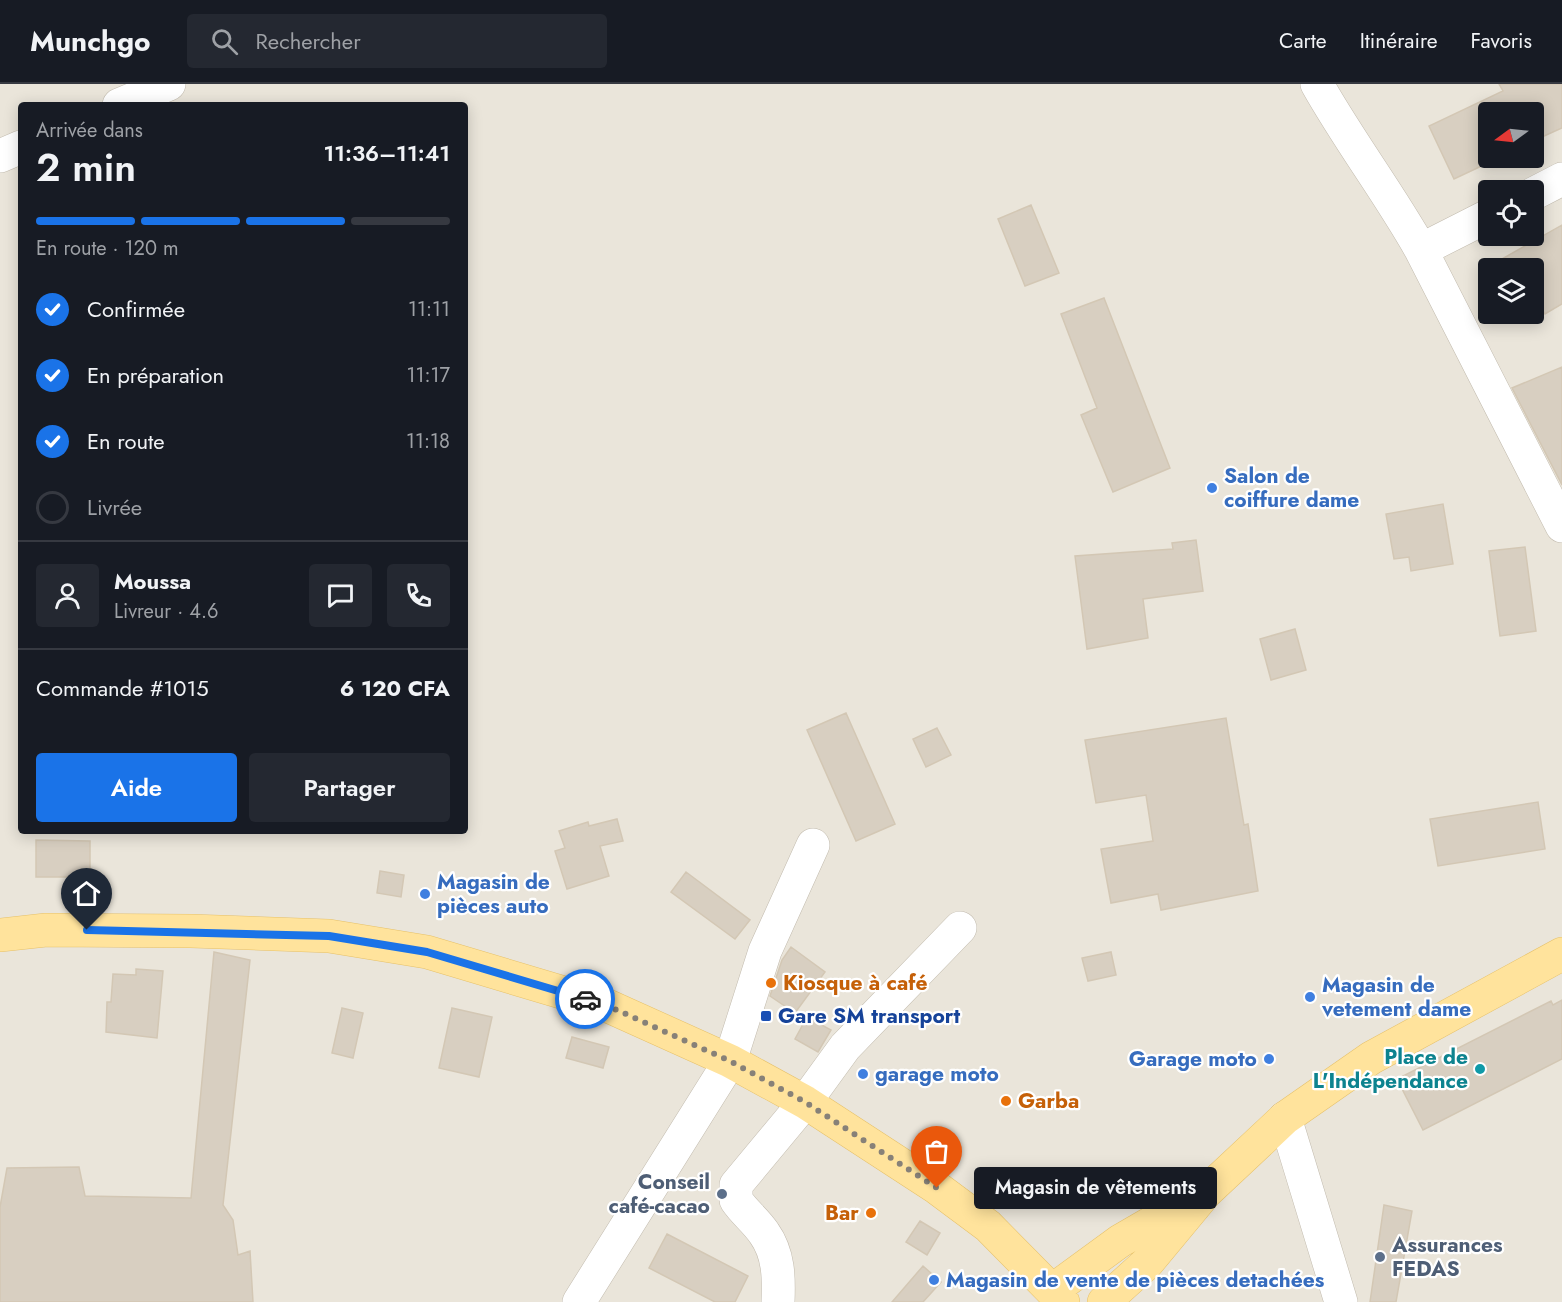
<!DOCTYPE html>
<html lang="fr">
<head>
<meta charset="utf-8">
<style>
  :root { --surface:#171b24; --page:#242831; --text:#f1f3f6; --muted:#9ea1a6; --line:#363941; --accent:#1a73e8 }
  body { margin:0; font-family:Jost,sans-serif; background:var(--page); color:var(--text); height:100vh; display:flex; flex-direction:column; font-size:22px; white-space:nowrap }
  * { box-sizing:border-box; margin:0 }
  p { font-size:20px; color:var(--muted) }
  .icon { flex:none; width:33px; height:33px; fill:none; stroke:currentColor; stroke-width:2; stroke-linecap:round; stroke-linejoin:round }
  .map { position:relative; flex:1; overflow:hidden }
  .side { position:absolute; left:18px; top:18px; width:450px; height:732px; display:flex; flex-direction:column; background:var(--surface); border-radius:6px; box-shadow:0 3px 15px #0003 }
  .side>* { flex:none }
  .needle { width:39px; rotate:255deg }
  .fabs { position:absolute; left:1478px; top:18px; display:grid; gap:12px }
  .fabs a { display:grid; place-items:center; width:66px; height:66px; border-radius:6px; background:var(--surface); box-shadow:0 3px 15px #0003; font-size:30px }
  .pin { position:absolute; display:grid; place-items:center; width:51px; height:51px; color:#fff; margin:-62px -26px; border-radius:50% 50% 50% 0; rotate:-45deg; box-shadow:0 0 6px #0007 }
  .pin .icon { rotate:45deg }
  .courier { position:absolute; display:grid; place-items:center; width:60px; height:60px; margin:-30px; border:4px solid #1a73e8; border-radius:50%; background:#fff; color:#222; box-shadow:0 2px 8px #0007 }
  .bubble { position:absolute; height:42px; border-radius:6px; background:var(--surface); box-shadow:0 3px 15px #0003; font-size:20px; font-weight:600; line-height:42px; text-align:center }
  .summary em { font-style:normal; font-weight:600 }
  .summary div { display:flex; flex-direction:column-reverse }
  .summary { display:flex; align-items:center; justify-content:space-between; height:102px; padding:0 18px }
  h1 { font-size:39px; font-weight:600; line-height:45px }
  .bar { display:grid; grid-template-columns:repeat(4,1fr); gap:9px 6px; align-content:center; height:72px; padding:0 18px }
  .bar i { height:8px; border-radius:4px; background:var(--line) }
  .bar .active { background:var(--accent) }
  .bar p { grid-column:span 4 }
  .line { display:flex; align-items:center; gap:15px; padding:0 18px; border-top:2px solid var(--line) }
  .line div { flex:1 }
  .round { display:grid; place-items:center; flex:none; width:63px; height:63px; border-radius:6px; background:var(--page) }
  ol { padding:0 18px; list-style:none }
  li { display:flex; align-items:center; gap:18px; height:66px }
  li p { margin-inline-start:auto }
  li .icon { padding:6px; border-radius:50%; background:var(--accent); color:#fff; stroke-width:4 }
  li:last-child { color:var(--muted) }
  li i { width:33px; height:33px; border:3px solid var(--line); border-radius:50% }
  .cta { display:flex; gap:12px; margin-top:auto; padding:12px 18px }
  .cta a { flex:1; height:69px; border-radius:6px; background:var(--accent); color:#fff; font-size:24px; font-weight:600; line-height:69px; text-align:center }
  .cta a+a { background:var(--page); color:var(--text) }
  header { display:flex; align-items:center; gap:36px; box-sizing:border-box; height:84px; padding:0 30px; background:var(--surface); border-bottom:2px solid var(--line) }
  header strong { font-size:28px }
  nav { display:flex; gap:33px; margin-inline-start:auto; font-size:21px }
  .search { width:420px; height:54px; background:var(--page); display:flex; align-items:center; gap:15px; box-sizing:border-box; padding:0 21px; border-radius:6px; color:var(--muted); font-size:22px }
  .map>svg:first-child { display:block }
  .residential { fill:#eae5da; fill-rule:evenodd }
  .building { fill:#d8cfc1; stroke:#d3c7b4; stroke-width:1.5 }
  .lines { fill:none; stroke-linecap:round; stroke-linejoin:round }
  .minor-casing { stroke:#c2bbae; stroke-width:34 }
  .major-casing { stroke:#e6c16a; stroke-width:34 }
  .minor { stroke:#fff; stroke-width:33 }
  .major { stroke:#ffe39c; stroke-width:33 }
  .done { stroke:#878178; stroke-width:6; stroke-dasharray:0 10.8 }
  .route { stroke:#1a73e8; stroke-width:8 }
  .shop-dot { fill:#3f7fe0; stroke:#fff; stroke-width:2 }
  .food-dot { fill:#e8710a; stroke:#fff; stroke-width:2 }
  .transit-dot { fill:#1a4fb4; stroke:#fff; stroke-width:2 }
  .culture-dot { fill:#0f9aa8; stroke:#fff; stroke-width:2 }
  .service-dot { fill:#5c6f8a; stroke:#fff; stroke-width:2 }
  .labels { text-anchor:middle; stroke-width:4.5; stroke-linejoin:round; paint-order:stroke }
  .shop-label { font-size:21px; font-weight:bold; fill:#366cbe; stroke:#fff; text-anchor:start }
  .food-label { font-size:21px; font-weight:bold; fill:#c56008; stroke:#fff; text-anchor:start }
  .transit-label { font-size:21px; font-weight:bold; fill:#164399; stroke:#fff; text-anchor:start }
  .culture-label { font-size:21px; font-weight:bold; fill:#0d838f; stroke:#fff; text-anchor:end }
  .service-label { font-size:21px; font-weight:bold; fill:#4e5e75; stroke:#fff; text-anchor:end }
</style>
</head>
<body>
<header>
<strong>Munchgo</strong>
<div class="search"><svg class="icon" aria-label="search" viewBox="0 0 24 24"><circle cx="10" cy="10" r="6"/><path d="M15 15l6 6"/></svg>Rechercher</div>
<nav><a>Carte</a><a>Itinéraire</a><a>Favoris</a></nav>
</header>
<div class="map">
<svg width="1562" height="1218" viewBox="0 0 1562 1218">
  <rect width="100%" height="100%" fill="#f6f3ec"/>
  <path class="residential" d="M0,0h1562v1218h-1562zM21,21h444v726h-444zM1488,28h45v46h-45zM1488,106h45v46h-45zM1488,184h45v46h-45z"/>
  <path class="building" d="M1499,0h63v44l-29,13v-29h-45v51l-34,16 -25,-53 74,-35z
    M1031,121l28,68 -34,13 -27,-67z
    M1562,141v79l-17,10 -12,-21v-25h-47z
    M1104,214l66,170 -57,24 -32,-77 16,-7 -36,-94z
    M1562,283v118l-50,-97z
    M1443,420l10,60 -42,7 -2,-14 -15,2 -8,-45z
    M1196,456l7,51 -60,8 5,39 -61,11 -12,-93 98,-7 -1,-6z
    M1525,463l11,84 -36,5 -11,-85z
    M1295,545l11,41 -35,10 -11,-41z
    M846,629l49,111 -39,17 -49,-111z
    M1226,634l18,107 4,-1 10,67 -97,19 -3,-16 -47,9 -10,-54 52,-8 -7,-46 -50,8 -11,-63z
    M937,644l14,27 -25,12 -13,-28z
    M1538,718l7,47 -107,17 -8,-47z
    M617,735l6,22 -23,5 9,30 -42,13 -12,-38 10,-3 -6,-17 29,-9 1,4z
    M36,756l54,1v36h-54z
    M380,787l24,4 -3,22 -24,-4z
    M686,788l64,48 -15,19 -64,-47z
    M791,863l34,25 -30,41 -25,-17 12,-36z
    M214,868l36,8 -27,245 10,15 5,35 12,-4 3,51h-253v-95l7,-39 72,-1 6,29 106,2z
    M1111,868l5,23 -28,6 -6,-23z
    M136,885l27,2 -6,67 -51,-6 1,-30h4l2,-28 23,1z
    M1562,916v59l-139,71 -26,-51 154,-78 2,4z
    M342,924l21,5 -10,45 -21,-5z
    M452,924l40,9 -13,60 -40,-9z
    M807,933l24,13 -13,22 -23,-13z
    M572,953l37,10 -6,21 -37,-10z
    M1384,1121l28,6 -16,91h-26z
    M920,1137l20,12 -13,22 -21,-13z
    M667,1150l81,42 -13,26h-20l-66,-34z
    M923,1182l18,16 -18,20h-31z"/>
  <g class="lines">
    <g class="minor-casing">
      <path id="minor" d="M1317,0c32,57 72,109 104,166l141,276
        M119,21l50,-21
        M0,72l21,-9
        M1533,110l29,-15
        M1421,166l67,-34
        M1285,1034l56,184
        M579,1218l151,-241 35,-110 48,-106
        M778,1218c1,-24 1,-48 -14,-69 -8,-12 -20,-21 -28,-33v-15l69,-83 40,-55 115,-119"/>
    </g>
    <g class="major-casing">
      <path id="major" d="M0,851l46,-5 145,1 138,5 98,16 181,54 122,55 75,41 132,86 51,38 75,76
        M1053,1206l67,-49 69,-40
        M1104,1218l43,-39 59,-71 79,-74 86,-60 191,-104"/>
    </g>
    <use href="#minor" class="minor"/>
    <use href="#major" class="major"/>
  </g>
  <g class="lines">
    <path class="done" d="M585,915l23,7 122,55 75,41 132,86"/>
    <path class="route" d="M87,846l242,6 98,16 158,47"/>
  </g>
  <g class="shop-dot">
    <circle cx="1212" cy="404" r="6"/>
    <circle cx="425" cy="810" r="6"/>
    <circle cx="1310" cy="913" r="6"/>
    <circle cx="1269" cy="975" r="6"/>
    <circle cx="863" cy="990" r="6"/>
    <circle cx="934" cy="1196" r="6"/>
  </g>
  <g class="food-dot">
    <circle cx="771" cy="899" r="6"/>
    <circle cx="1006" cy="1017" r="6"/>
    <circle cx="871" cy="1129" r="6"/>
  </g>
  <rect class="transit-dot" x="760" y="926" width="12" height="12" rx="3"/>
  <circle class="culture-dot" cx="1480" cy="985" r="6"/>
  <g class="service-dot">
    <circle cx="722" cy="1110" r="6"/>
    <circle cx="1380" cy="1173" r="6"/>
  </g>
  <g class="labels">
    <g class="shop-label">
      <text x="1224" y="399">Salon de<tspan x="1224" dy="24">coiffure dame</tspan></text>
      <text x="437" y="805">Magasin de<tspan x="437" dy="24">pièces auto</tspan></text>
      <text x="1322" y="908">Magasin de<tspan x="1322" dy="24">vetement dame</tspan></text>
      <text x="1257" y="982" text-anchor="end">Garage moto</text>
      <text x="875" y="997">garage moto</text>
      <text x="946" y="1203">Magasin de vente de pièces detachées</text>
    </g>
    <g class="food-label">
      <text x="783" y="906">Kiosque à café</text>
      <text x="1018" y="1024">Garba</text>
      <text x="859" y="1136" text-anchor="end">Bar</text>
    </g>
    <g class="transit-label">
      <text x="778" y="939">Gare SM transport</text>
    </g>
    <g class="culture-label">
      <text x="1468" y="980">Place de<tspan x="1468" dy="24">L'Indépendance</tspan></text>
    </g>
    <g class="service-label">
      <text x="710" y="1105">Conseil<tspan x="710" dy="24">café-cacao</tspan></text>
      <text x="1392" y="1168" text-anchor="start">Assurances<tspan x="1392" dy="24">FEDAS</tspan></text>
    </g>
  </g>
</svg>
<div class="fabs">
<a><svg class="needle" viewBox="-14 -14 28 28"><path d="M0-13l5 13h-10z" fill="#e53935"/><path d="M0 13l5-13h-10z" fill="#9ea1a6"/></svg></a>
<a><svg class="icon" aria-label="locate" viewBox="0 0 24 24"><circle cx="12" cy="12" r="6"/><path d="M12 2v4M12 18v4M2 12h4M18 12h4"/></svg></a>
<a><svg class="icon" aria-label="layers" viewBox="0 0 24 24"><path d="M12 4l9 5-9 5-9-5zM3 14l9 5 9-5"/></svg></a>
</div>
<div class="pin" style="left:937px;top:1104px;background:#ea580c"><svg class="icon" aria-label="bag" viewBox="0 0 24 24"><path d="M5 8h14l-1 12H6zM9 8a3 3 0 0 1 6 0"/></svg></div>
<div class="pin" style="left:87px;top:846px;background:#1f2937"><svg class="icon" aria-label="home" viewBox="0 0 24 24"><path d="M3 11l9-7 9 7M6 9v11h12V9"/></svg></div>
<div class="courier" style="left:585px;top:915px"><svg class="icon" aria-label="car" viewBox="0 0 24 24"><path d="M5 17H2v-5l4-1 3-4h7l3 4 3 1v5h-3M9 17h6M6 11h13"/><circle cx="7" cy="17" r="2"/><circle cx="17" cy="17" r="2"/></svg></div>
<div class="bubble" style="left:974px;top:1083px;width:243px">Magasin de vêtements</div>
<section class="side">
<div class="summary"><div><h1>2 min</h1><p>Arrivée dans</p></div><em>11:36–11:41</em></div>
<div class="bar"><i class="active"></i><i class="active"></i><i class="active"></i><i></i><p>En route · 120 m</p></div>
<ol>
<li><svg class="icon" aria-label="check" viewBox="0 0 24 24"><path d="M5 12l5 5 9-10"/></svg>Confirmée<p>11:11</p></li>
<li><svg class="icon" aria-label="check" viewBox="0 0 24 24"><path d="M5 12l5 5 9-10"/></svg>En préparation<p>11:17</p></li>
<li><svg class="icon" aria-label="check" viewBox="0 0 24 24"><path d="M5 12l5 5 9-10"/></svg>En route<p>11:18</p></li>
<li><i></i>Livrée</li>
</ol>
<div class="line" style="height:108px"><a class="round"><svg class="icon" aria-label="person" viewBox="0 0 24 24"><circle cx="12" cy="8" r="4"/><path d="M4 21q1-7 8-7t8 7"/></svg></a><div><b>Moussa</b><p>Livreur · 4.6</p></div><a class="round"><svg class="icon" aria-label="chat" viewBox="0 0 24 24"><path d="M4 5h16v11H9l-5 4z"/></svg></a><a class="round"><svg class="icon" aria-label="phone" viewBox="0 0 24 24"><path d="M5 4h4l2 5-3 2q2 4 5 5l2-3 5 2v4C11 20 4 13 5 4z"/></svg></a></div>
<div class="line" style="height:78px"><div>Commande #1015</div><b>6 120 CFA</b></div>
<div class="cta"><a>Aide</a><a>Partager</a></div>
</section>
</div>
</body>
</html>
